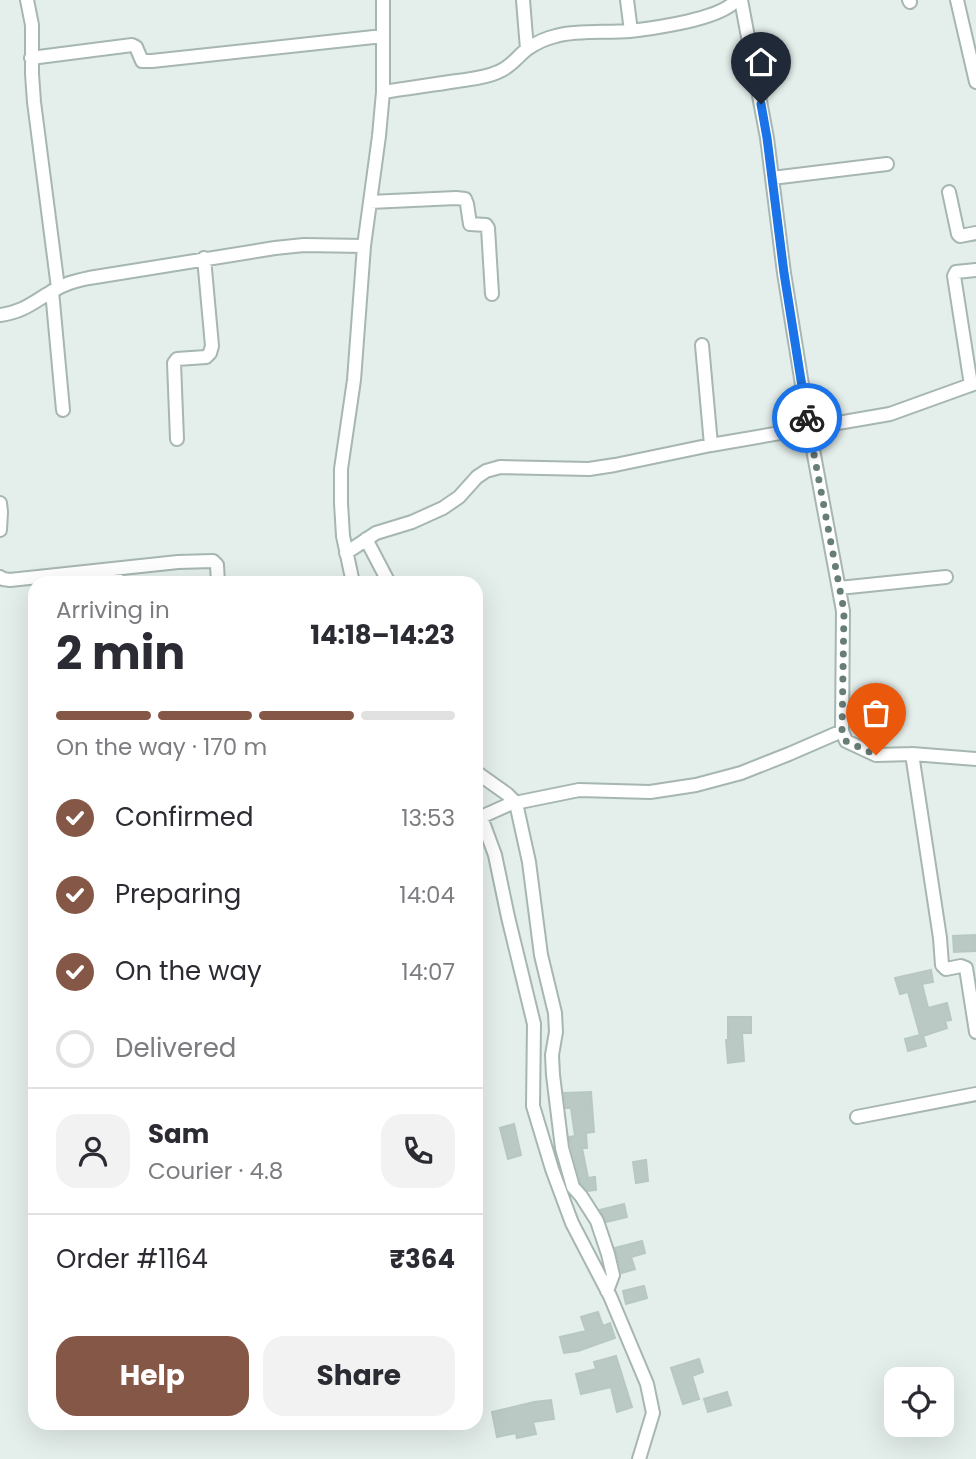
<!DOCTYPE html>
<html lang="en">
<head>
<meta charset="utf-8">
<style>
  :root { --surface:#fff; --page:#f2f2f3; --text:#2b2b33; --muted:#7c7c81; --line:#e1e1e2; --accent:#855746 }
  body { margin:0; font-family:Poppins,sans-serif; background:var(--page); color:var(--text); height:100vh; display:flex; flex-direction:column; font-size:26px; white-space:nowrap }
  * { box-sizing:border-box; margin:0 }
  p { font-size:23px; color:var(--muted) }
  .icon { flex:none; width:38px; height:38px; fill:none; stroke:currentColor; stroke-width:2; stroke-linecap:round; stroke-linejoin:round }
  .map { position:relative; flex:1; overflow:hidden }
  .drawer { position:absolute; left:28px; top:576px; width:455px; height:854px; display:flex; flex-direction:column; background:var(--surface); border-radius:21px; box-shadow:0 7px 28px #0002 }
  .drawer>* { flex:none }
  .buttons { position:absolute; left:884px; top:1367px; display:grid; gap:14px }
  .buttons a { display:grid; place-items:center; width:70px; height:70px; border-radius:14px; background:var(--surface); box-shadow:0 7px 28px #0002; font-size:35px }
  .pin { position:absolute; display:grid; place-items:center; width:60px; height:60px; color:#fff; margin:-72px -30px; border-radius:50% 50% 50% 0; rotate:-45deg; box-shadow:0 0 7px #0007 }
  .pin .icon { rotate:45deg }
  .courier { position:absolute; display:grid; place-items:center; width:70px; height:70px; margin:-35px; border:5px solid #1a73e8; border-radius:50%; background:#fff; color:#222; box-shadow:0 2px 9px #0007 }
  .summary em { font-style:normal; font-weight:700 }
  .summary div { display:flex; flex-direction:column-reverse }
  .summary { display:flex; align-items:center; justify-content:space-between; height:119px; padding:0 28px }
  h1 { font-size:46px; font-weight:700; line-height:52px }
  .bar { display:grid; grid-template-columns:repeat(4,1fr); gap:10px 7px; align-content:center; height:84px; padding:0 28px }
  .bar i { height:9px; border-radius:5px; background:var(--line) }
  .bar .selected { background:var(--accent) }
  .bar p { grid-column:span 4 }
  .line { display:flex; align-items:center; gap:18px; padding:0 28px; border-top:2px solid var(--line) }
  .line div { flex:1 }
  .round { display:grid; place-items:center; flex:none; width:74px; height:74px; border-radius:21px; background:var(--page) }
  ol { padding:0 28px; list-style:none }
  li { display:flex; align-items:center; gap:21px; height:77px }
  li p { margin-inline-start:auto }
  li .icon { padding:7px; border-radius:50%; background:var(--accent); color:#fff; stroke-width:4 }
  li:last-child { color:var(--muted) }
  li i { width:38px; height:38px; border:4px solid var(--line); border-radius:50% }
  .action { display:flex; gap:14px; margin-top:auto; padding:14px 28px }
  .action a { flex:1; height:80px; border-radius:21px; background:var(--accent); color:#fff; font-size:28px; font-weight:700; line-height:80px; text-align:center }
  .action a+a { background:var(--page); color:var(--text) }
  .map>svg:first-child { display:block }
  .building { fill:#bac9c4; stroke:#b7c8c2; stroke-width:2 }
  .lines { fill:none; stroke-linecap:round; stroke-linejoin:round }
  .minor-casing { stroke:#a6b6b2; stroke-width:16 }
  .minor { stroke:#fff; stroke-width:12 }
  .done { stroke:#677d78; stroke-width:7; stroke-dasharray:0 12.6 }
  .route { stroke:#1a73e8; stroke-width:9 }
</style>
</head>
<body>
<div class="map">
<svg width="976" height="1459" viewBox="0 0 976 1459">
  <rect width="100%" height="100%" fill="#e4eeea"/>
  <path class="building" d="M976,935v16l-22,1 -1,-16z
    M931,970l2,12 -11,2 6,24 19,-5 4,17 -6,1 2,7 -24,8 3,10 -18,5 -3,-12 15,-4 -12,-43 -8,2 -5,-16z
    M728,1017h23v16h-9l2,28 -16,2 -2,-23h2z
    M591,1092l3,40 -8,1 1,15h-5l6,30 7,-1 1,13 -8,1 -7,-8 -10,-37 -2,-9 6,-1 -4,-28h-5l-2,-15z
    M514,1124l7,31 -13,4 -8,-31z
    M646,1160l2,21 -12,2 -3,-21z
    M624,1204l3,13 -21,5 -6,-12z
    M642,1241l3,12 -14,4 4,12 -13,4 -7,-25z
    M644,1286l3,12 -21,6 -3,-13z
    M598,1312l5,14 7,-3 5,15 -37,13 -14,2 -4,-16 26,-6 -5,-14z
    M616,1356l16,51 -15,5 -6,-25 -30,7 -5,-20 20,-5 -2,-7z
    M699,1359l4,13 -11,4 7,23 -16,5 -12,-36z
    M727,1392l4,13 -23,7 -4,-13z
    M551,1400l3,19 -21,3 3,12 -19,4 -1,-5 -19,4 -5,-25 42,-10z"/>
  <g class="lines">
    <g class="minor-casing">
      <path id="minor" d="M27,0l5,25v49l2,28 24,186
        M523,0l4,49
        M627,0l4,31
        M741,0l26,138 17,135 25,155 34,183 -1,120 4,10 30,14 36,-1 64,5
        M909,0l1,2
        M957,0l19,82
        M31,58l101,-13 4,2 6,14h10l231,-25
        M383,92c25,-4 49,-7 74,-11 14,-2 28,-3 41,-9 13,-5 19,-15 29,-23 9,-6 19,-11 29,-13 21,-6 52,-3 74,-5 25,-3 92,-12 106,-31
        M772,178l115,-14
        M949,192l9,42 2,2 16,-3
        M370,202l86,-4 9,1 2,5 3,20 16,1 2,3 4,66
        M52,291l11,119
        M0,315c23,-3 32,-12 51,-23 12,-8 24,-11 38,-14l186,-30 29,-3 60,1
        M702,345l9,100
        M971,385l-17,-109 2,-4 20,-2
        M177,439l-3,-76 3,-4 29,-2 4,-4 2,-7 -8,-88
        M0,503l1,9 -1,18
        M366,539l23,44
        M346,553l30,-20 36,-11 31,-14 16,-11 18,-20 9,-6 14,-4 89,2 26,-4 96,-20 179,-31 86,-31
        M116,569l1,14
        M0,577l3,2 7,1 168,-18 35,-1 4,4 1,18
        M353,583l-10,-47 -2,-33v-34l13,-89 10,-134 15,-110 4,-44v-92
        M839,588l107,-11
        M912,754l28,184 2,27 4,4 15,-3 5,2 10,64
        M476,772l31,22 9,9 13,59 12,93 14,58 1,19 -4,23 1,20 9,73 11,39 8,9 16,25 11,33 5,21 -6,16
        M476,812l5,5 14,38 13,62 26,107 -1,82 19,63 20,54 38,73 37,88 6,29 -14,46
        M481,817l29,-13 69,-14 71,2 46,-7 45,-12 48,-19 53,-23
        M857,1117l119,-23"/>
    </g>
    <use href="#minor" class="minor"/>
  </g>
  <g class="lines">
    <path class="done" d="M807,418l37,193 -2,120 4,10 30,14"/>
    <path class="route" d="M761,104l6,34 17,135 23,145"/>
  </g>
</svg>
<div class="buttons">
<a><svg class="icon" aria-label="locate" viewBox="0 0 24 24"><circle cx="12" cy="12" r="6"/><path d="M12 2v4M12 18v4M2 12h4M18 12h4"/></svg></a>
</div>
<div class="pin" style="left:876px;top:755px;background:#ea580c"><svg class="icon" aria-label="bag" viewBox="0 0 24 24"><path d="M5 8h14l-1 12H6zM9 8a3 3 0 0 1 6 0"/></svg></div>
<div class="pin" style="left:761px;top:104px;background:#1f2937"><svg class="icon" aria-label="home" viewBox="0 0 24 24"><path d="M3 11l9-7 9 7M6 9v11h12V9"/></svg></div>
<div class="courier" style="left:807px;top:418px"><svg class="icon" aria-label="bike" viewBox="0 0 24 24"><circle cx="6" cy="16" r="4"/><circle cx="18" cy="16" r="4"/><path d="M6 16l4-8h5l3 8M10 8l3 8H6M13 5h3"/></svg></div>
<section class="drawer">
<div class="summary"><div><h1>2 min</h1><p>Arriving in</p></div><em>14:18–14:23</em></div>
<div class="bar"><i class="selected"></i><i class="selected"></i><i class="selected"></i><i></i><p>On the way · 170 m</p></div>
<ol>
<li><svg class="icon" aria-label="check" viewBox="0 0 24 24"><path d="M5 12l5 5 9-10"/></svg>Confirmed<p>13:53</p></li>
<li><svg class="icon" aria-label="check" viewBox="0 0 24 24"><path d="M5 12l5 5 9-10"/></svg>Preparing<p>14:04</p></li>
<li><svg class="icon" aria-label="check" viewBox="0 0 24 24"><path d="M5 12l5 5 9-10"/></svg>On the way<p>14:07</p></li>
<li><i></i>Delivered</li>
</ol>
<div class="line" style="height:126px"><a class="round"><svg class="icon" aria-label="person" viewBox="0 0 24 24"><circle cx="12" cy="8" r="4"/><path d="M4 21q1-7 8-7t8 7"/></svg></a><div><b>Sam</b><p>Courier · 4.8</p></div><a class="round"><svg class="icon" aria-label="phone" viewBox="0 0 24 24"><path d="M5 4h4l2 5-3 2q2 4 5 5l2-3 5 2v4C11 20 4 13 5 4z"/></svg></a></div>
<div class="line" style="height:91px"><div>Order #1164</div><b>₹364</b></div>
<div class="action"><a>Help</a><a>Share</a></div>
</section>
</div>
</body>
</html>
